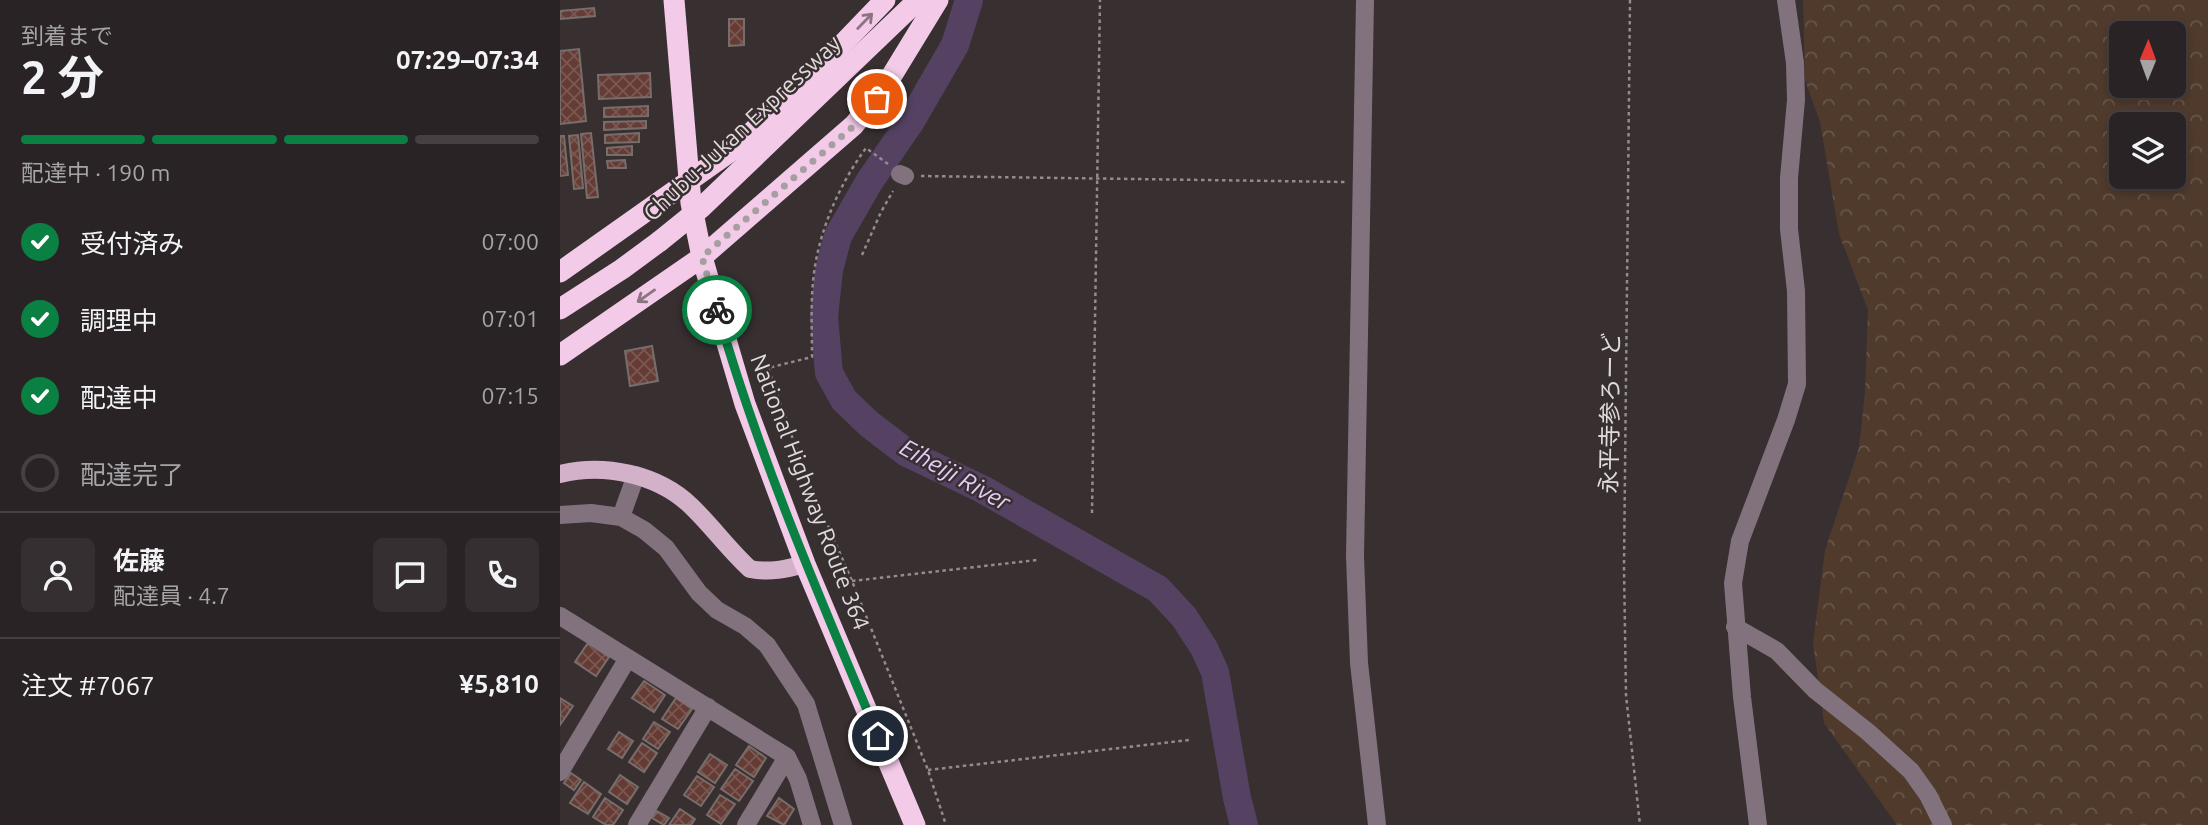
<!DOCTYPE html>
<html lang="ja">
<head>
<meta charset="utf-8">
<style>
  :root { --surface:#2a2325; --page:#362f32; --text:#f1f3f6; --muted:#a5a4a7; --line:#464042; --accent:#0b8043 }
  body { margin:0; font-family:Ubuntu,"Noto Sans JP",sans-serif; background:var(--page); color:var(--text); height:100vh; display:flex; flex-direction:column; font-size:26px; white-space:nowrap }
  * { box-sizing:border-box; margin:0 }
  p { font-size:23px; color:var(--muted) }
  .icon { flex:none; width:38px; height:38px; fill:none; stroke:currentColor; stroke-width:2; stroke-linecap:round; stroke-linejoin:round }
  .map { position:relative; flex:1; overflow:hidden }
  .sheet { display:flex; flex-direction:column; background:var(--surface); width:560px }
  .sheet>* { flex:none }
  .needle { width:46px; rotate:1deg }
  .controls { position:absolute; left:1549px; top:21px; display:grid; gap:14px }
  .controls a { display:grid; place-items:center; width:77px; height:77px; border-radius:10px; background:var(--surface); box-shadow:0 4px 10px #0003,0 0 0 2px var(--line); font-size:35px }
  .pin { position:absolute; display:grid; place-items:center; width:60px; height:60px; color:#fff; margin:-30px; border:4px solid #fff; border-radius:50%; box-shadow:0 2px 7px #0007 }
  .courier { position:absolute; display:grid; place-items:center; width:70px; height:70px; margin:-35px; border:5px solid #0b8043; border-radius:50%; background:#fff; color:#222; box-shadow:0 2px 9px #0007 }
  .summary em { font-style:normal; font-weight:700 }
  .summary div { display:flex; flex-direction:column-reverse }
  .summary { display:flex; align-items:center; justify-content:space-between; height:119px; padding:0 21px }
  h1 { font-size:46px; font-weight:700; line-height:52px }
  .bar { display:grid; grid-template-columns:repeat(4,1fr); gap:10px 7px; align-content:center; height:84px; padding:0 21px }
  .bar i { height:9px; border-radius:5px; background:var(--line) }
  .bar .selected { background:var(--accent) }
  .bar p { grid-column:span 4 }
  .line { display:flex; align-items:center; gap:18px; padding:0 21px; border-top:2px solid var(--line) }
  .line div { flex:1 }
  .round { display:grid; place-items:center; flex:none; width:74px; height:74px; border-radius:10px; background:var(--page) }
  ol { padding:0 21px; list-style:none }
  li { display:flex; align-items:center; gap:21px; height:77px }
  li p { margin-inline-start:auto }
  li .icon { padding:7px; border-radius:50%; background:var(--accent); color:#fff; stroke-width:4 }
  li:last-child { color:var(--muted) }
  li i { width:38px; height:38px; border:4px solid var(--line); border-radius:50% }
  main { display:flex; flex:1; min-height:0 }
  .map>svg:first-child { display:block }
  .forest { fill:url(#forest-crowns); fill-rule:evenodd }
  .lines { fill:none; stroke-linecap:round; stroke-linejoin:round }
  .river { stroke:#554263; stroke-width:28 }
  .building { fill:url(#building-cross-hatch); stroke:#776d6b; stroke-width:2 }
  .path { stroke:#938b8d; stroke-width:2.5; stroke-dasharray:3.5 3.5; stroke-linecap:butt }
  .minor { stroke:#82727d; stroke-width:18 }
  .major { stroke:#d3b1c9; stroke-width:18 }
  .highway { stroke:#f3cae7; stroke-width:21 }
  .highway-bridge { stroke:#f3cae7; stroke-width:21 }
  .oneway { stroke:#8c7583 }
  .done { stroke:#a69fa0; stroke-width:7; stroke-dasharray:0 12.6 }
  .route { stroke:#0b8043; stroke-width:9 }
  .labels { text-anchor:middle; stroke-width:5; stroke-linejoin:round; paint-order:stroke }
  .street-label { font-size:23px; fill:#e1dbdc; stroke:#382f31 }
  .water-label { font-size:24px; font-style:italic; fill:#e6cbfb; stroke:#382f31 }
</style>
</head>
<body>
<main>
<section class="sheet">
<div class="summary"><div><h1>2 分</h1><p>到着まで</p></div><em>07:29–07:34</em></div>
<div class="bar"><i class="selected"></i><i class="selected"></i><i class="selected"></i><i></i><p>配達中 · 190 m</p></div>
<ol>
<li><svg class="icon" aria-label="check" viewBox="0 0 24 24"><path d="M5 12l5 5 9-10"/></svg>受付済み<p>07:00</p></li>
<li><svg class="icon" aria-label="check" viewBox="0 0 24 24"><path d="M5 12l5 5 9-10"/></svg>調理中<p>07:01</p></li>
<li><svg class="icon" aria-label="check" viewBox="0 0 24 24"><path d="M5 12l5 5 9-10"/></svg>配達中<p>07:15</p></li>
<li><i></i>配達完了</li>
</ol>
<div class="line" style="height:126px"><a class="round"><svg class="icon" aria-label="person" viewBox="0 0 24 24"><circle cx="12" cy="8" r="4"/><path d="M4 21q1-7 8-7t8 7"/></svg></a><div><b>佐藤</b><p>配達員 · 4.7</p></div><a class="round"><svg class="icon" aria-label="chat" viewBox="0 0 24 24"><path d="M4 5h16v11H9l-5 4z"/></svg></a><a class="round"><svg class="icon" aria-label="phone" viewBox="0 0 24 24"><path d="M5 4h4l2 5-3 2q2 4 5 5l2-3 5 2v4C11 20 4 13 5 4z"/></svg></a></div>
<div class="line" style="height:91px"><div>注文 #7067</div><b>¥5,810</b></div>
</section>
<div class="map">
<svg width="1648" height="825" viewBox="0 0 1648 825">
  <defs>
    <pattern id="forest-crowns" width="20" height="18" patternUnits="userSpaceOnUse" patternTransform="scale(1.75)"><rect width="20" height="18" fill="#4f3a2c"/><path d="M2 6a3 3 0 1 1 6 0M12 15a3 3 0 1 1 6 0" fill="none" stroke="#68564a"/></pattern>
    <pattern id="building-cross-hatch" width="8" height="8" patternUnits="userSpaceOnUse" patternTransform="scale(1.75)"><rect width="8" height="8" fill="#653c35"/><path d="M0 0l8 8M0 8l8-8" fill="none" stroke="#7b5852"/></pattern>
  </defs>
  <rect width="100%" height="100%" fill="#382f31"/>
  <path class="forest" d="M1243,0h405v825h-311l-73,-102 -11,-80 12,-93 34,-102 6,-57 3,-81 -29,-76 -19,-112 -15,-42zM1561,33h53v53h-53zM1561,124h53v53h-53z"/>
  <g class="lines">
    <path class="river" d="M409,0l-14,45 -44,76 -42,61 -31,54 -9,34 -5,47 5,56 15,27 25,24 38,29 75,36 176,100 26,28 20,31 11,24 22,126 7,27"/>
  </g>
  <path class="building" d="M34,8l1,8 -35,3v-8z
    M169,19h15v26l-15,1z
    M19,49l7,72 -26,3v-73z
    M90,73l1,24 -52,2 -1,-24z
    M88,106v10l-44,1v-9z
    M86,121v7l-42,2v-8z
    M31,133l7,64 -11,1 -6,-64z
    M79,133v9l-34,1v-8z
    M18,135l5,53 -9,1 -5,-53z
    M0,136h4l4,39 -8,1z
    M72,146v9h-25v-7z
    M65,160l1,8h-18l-1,-7z
    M92,346l6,35 -28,5 -5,-35z
    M28,643l21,14 -13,19 -21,-14z
    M84,681l21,14 -11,17 -22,-14z
    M0,698l13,8 -13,19z
    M116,698l16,11 -14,20 -16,-10z
    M94,722l16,10 -12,17 -15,-10z
    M59,732l14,9 -11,17 -14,-9z
    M82,743l15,10 -13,19 -15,-10z
    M189,746l17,12 -12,19 -18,-12z
    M150,754l17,11 -12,18 -17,-11z
    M175,769l18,12 -14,20 -18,-12z
    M11,773l10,7 -7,10 -10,-7z
    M60,775l18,12 -11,17 -18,-12z
    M137,776l17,11 -13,19 -17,-11z
    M24,782l17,12 -13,20 -18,-11z
    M160,795l15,9 -14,20 -14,-9z
    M45,798l18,12 -10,15h-7l-13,-8z
    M219,798l15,11 -10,16 -17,-9z
    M120,809l15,10 -4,6h-22z
    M97,811l12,7 -5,7 -12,-7z"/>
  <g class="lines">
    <path class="path" d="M1070,0l-6,567 2,128 14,130
      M328,164l-22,-16c-25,34 -44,76 -51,118 -5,30 -3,61 -3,91l-44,11 35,100 49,113 76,189 18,55
      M361,176l424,6
      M302,255l19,-43 12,-21
      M532,513l8,-513
      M292,581l185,-21
      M368,770l261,-30"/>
    <path class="minor" d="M805,0l-10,556 4,107 18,162
      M340,174l5,2
      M0,515l31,-2 30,4 23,13 22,18 33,45 18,17 28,16 22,19 39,59 37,121
      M61,517l15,-42
      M0,616l227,141 -41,68
      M1175,627l42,24 38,39 53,42 43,39 17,24 15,30
      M227,757l11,22 14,46
      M0,772l68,-114
      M77,825l71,-118
      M1198,825l-16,-128 -9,-114 7,-42 46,-121 11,-36 -1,-93 -7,-62v-51l7,-78 -1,-37 -9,-63"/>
    <path class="major" d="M0,474c44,-11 98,0 131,32 21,20 38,44 59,63 20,4 36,0 55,-5"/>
    <path class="highway" d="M114,0l17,203 11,54 22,76 21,71 60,160 110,261
      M0,272l174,-123 99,-95 52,-54
      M0,309l62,-40 38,-28
      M0,355l142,-98 152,-132 32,-40 52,-85"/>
    <path class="highway-bridge" d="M100,241l42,-34 216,-207"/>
  </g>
  <defs><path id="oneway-shaft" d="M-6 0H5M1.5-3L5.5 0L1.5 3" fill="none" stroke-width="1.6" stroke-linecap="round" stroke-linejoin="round" transform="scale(1.75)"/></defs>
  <g class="oneway">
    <use href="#oneway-shaft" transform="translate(305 21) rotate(-46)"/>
    <use href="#oneway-shaft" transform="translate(86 296) rotate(145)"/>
  </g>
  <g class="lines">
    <path class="done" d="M157,310l-15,-53 153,-132 22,-26"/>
    <path class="route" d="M157,310c42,147 102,286 161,426"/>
  </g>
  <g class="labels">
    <g class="street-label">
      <text transform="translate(182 128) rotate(-43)" y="8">Chubu-Jukan Expressway</text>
      <text transform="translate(1050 413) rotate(-89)" y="8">永平寺参ろーど</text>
      <text transform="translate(250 492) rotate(69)" y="8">National Highway Route 364</text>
    </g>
    <g class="water-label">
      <text transform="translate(395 475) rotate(29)" y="8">Eiheiji River</text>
    </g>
  </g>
</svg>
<div class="controls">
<a><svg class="needle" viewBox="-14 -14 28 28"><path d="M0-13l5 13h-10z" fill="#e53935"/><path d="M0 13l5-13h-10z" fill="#a5a4a7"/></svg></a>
<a><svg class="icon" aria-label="layers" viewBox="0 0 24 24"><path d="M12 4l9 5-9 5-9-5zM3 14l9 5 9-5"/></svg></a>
</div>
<div class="pin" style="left:317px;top:99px;background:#ea580c"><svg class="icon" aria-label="bag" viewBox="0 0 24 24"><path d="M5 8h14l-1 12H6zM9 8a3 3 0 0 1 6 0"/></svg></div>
<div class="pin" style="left:318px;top:736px;background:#1f2937"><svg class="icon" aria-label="home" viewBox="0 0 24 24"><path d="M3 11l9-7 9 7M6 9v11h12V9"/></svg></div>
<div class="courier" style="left:157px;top:310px"><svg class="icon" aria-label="bike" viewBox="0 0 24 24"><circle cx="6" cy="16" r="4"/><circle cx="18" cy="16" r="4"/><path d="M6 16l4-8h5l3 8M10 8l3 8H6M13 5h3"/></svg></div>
</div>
</main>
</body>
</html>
